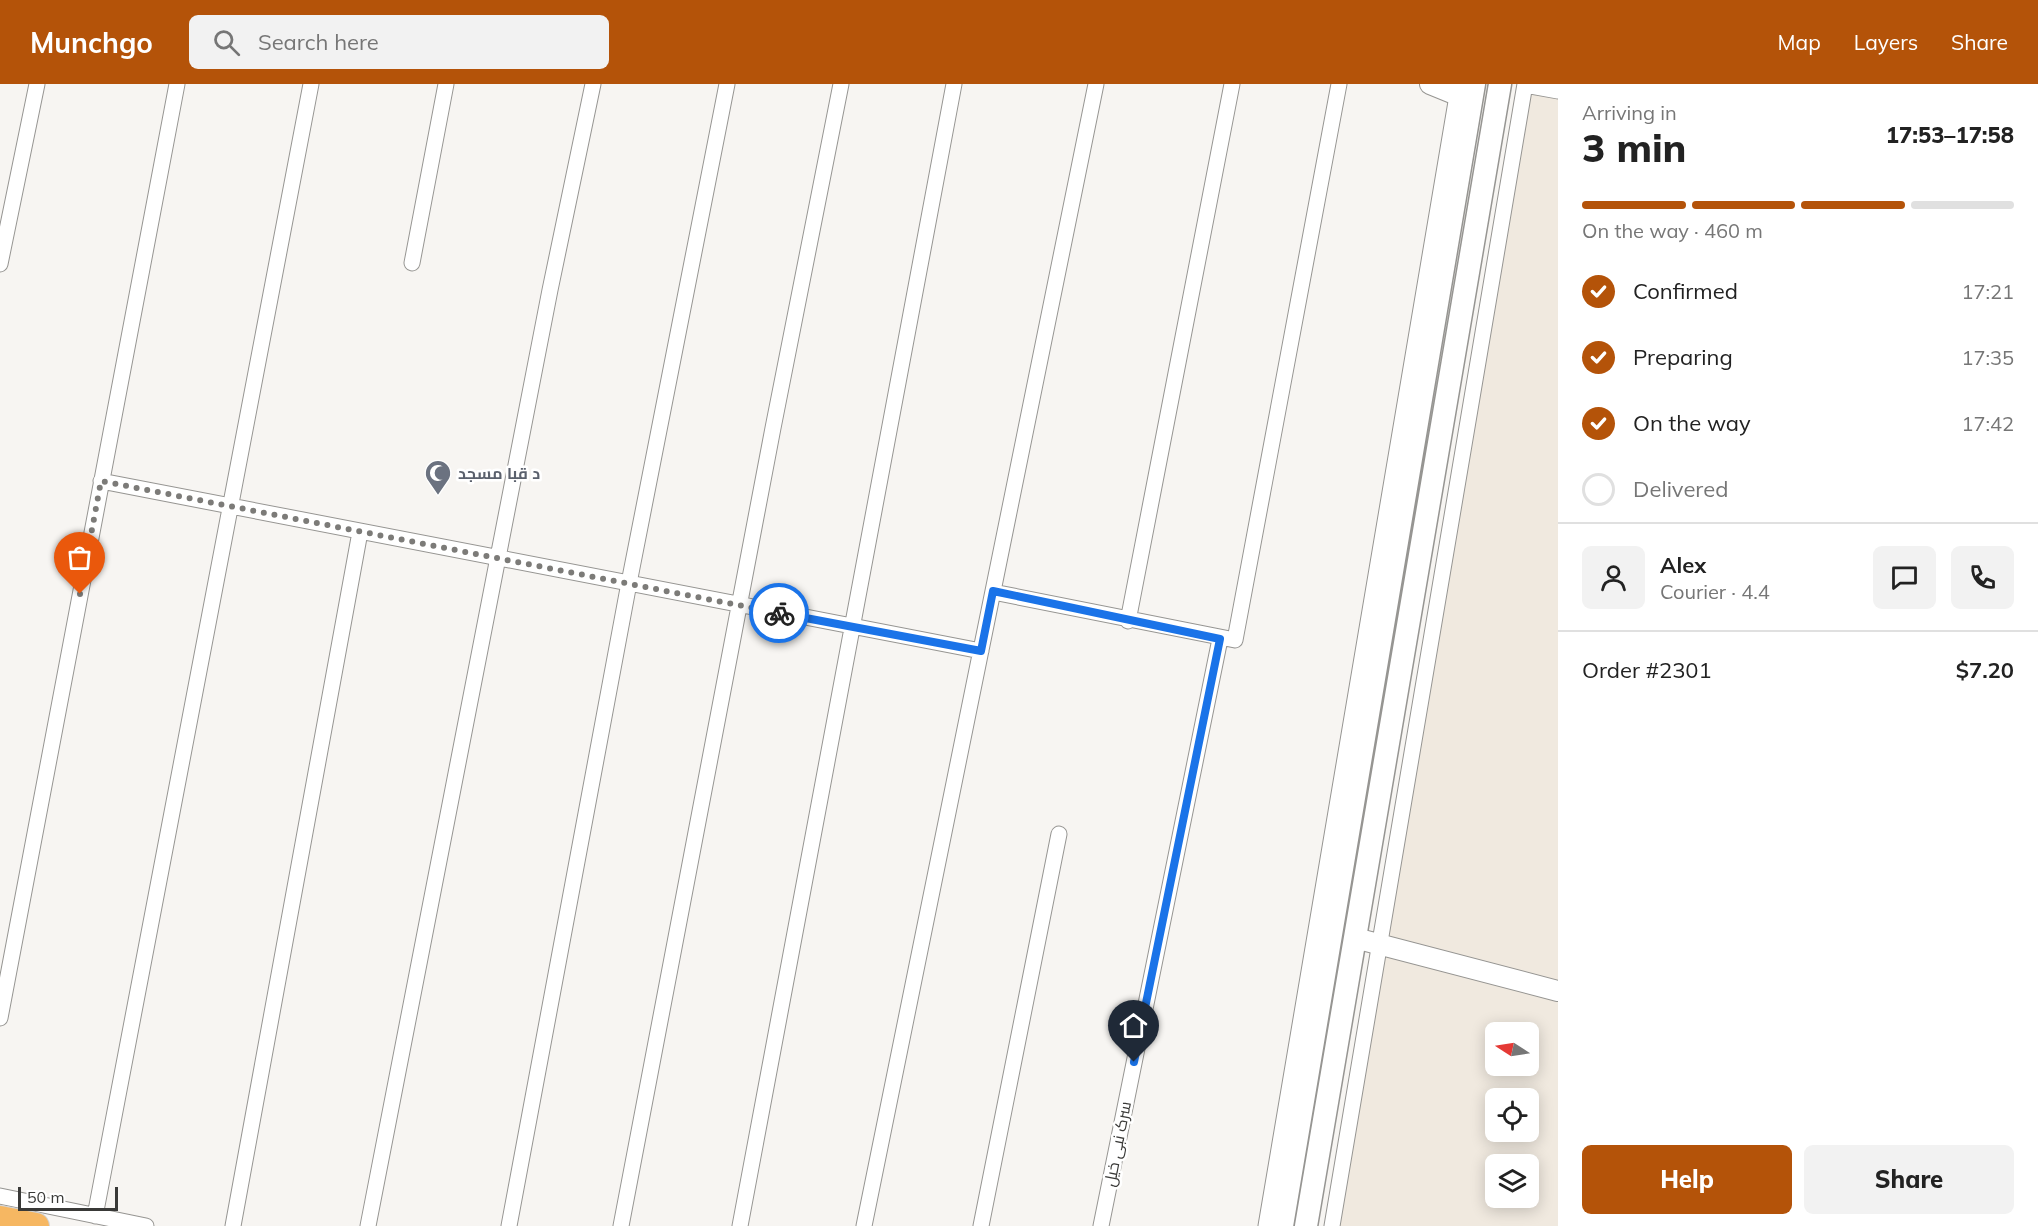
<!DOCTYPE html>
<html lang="en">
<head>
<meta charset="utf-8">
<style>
  :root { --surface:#fff; --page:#f2f2f2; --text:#222; --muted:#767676; --line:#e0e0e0; --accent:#b45309 }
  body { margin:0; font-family:Mulish,Cairo,sans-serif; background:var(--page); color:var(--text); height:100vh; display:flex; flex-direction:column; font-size:22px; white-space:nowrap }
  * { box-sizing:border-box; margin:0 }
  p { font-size:20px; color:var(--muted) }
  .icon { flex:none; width:33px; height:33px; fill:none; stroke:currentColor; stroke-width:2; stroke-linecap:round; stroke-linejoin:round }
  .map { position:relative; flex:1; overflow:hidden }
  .side { display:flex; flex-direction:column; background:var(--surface); width:480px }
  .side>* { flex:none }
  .needle { width:39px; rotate:282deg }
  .fabs { position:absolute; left:1485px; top:938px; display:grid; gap:12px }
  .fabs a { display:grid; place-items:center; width:54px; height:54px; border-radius:9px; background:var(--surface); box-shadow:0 3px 15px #0003; font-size:30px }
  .scale { position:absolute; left:18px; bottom:15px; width:100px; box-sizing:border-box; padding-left:6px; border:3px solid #393937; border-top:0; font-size:16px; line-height:21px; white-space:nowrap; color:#393937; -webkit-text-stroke:4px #fff; paint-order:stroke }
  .pin { position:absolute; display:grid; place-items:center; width:51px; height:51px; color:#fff; margin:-62px -26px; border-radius:50% 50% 50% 0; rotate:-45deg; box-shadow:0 0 6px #0007 }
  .pin .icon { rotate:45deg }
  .courier { position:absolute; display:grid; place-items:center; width:60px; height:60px; margin:-30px; border:4px solid #1a73e8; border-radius:50%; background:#fff; color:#222; box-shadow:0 2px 8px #0007 }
  .summary em { font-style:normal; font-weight:800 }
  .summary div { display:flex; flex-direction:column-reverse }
  .summary { display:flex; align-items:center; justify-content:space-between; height:102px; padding:0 24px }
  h1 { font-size:39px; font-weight:800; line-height:45px }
  .bar { display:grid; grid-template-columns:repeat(4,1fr); gap:9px 6px; align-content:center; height:72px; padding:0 24px }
  .bar i { height:8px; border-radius:4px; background:var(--line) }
  .bar .on { background:var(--accent) }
  .bar p { grid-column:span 4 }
  .line { display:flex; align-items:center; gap:15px; padding:0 24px; border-top:2px solid var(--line) }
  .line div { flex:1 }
  .round { display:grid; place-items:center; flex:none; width:63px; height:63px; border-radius:9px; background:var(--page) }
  ol { padding:0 24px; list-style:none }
  li { display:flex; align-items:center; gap:18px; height:66px }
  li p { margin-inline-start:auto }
  li .icon { padding:6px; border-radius:50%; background:var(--accent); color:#fff; stroke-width:4 }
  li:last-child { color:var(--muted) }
  li i { width:33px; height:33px; border:3px solid var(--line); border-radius:50% }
  .button { display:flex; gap:12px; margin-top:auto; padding:12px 24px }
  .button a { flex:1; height:69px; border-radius:9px; background:var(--accent); color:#fff; font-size:24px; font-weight:800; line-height:69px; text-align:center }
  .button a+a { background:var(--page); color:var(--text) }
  header { display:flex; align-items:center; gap:36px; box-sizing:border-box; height:84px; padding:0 30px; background:var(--accent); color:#fff }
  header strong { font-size:28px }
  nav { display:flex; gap:33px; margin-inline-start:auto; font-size:21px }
  .search { width:420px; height:54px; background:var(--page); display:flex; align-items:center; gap:15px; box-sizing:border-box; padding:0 21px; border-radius:9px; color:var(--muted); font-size:22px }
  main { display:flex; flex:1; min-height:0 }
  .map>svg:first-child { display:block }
  .built { fill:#f0e9df; fill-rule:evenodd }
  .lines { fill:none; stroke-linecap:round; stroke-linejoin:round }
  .minor-casing { stroke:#969592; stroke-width:17 }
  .tertiary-casing { stroke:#969592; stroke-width:22 }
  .secondary-casing { stroke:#969592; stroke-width:25 }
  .trunk-casing { stroke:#d3d3d3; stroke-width:28 }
  .minor { stroke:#fff; stroke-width:15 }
  .tertiary { stroke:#fff; stroke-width:20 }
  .secondary { stroke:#fff; stroke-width:22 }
  .trunk { stroke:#f6b762; stroke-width:26 }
  .done { stroke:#7c7b78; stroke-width:6; stroke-dasharray:0 10.8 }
  .route { stroke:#1a73e8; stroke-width:8 }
  .labels { text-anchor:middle; stroke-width:5; stroke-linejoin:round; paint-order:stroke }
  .worship-label { font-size:16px; font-weight:bold; fill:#5b616d; stroke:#fff; text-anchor:start }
  .street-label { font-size:16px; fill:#393937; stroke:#fff }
</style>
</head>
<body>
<header>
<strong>Munchgo</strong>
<div class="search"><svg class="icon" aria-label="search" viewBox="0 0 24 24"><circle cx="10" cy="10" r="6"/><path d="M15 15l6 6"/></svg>Search here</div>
<nav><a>Map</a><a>Layers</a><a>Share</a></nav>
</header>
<main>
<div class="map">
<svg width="1558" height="1142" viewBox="0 0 1558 1142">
  <rect width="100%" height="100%" fill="#f7f5f2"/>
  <path class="built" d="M1525,0h33v1142h-226zM1496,948h32v33h-32zM1496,1014h32v33h-32zM1496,1080h32v33h-32z"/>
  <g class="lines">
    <g class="minor-casing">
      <path id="minor" d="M1525,1l33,6
        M412,179l34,-179
        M0,180l37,-180
        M101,397l880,170
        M993,508l242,48 104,-556
        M1128,537l104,-537
        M0,934l177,-934
        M0,1112l146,30
        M95,1132l216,-1132
        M233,1142l127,-694
        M368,1142l182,-936 43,-206
        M509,1142l120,-643 98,-499
        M621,1142l152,-798 68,-344
        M740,1142l214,-1142
        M864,1142l232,-1142
        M981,1142l78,-392
        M1101,1142l119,-587
        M1266,1142l193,-1142
        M1332,1142l193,-1142"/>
    </g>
    <g class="tertiary-casing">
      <path id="tertiary" d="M1430,0l27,11
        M1355,854l203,53"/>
    </g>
    <g class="secondary-casing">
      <path id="secondary" d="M1282,1142l192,-1142
        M1306,1142l194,-1142"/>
    </g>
    <g class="trunk-casing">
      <path id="trunk" d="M0,1135l36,7"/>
    </g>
    <use href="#minor" class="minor"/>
    <use href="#tertiary" class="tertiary"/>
    <use href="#secondary" class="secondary"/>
    <use href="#trunk" class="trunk"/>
  </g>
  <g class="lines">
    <path class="done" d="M80,510l21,-113 678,132"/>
    <path class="route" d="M779,529l202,38 12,-60 227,48 -86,423"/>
  </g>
  <defs>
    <g id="mosque-pin" transform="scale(1.35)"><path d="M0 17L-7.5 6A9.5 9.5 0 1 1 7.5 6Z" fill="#6b7280" stroke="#fff"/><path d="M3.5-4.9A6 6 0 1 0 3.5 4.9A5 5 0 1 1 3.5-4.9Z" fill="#fff"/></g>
  </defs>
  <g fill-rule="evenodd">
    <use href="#mosque-pin" x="438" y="389"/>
  </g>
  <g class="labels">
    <g class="worship-label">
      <text x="458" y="395">د قبا مسجد</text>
    </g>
    <g class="street-label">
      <text transform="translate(1117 1060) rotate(-79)" y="6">سرک نبی خیل</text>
    </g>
  </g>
</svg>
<div class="fabs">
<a><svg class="needle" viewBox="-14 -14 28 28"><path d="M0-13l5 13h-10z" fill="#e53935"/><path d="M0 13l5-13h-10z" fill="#767676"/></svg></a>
<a><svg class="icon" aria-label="locate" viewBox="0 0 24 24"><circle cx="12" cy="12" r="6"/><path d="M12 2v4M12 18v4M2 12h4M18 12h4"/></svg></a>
<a><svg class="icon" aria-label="layers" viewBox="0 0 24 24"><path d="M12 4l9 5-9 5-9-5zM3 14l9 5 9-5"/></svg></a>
</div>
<div class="scale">50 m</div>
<div class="pin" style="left:80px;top:510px;background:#ea580c"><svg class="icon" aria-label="bag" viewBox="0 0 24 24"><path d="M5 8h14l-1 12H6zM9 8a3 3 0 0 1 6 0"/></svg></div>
<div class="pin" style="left:1134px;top:978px;background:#1f2937"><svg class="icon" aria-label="home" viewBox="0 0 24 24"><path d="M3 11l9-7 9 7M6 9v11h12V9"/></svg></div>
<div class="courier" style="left:779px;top:529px"><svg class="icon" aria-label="bike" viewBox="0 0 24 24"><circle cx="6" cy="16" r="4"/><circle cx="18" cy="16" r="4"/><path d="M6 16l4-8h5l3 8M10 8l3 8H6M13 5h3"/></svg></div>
</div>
<section class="side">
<div class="summary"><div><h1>3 min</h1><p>Arriving in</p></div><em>17:53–17:58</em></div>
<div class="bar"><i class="on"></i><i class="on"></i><i class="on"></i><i></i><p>On the way · 460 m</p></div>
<ol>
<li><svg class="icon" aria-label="check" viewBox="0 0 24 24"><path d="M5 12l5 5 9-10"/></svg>Confirmed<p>17:21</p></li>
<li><svg class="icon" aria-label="check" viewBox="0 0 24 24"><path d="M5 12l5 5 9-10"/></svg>Preparing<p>17:35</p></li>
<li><svg class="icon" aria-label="check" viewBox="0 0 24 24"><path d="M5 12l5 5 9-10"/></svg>On the way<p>17:42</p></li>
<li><i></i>Delivered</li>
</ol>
<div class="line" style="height:108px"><a class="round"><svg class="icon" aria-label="person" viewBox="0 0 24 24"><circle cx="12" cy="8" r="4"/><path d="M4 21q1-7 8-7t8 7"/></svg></a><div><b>Alex</b><p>Courier · 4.4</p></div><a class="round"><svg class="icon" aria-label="chat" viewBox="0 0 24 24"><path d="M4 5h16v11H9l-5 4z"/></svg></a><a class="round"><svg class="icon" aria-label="phone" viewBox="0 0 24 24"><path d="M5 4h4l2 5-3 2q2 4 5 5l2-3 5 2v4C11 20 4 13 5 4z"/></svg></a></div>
<div class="line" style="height:78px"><div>Order #2301</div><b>$7.20</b></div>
<div class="button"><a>Help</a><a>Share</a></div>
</section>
</main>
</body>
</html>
